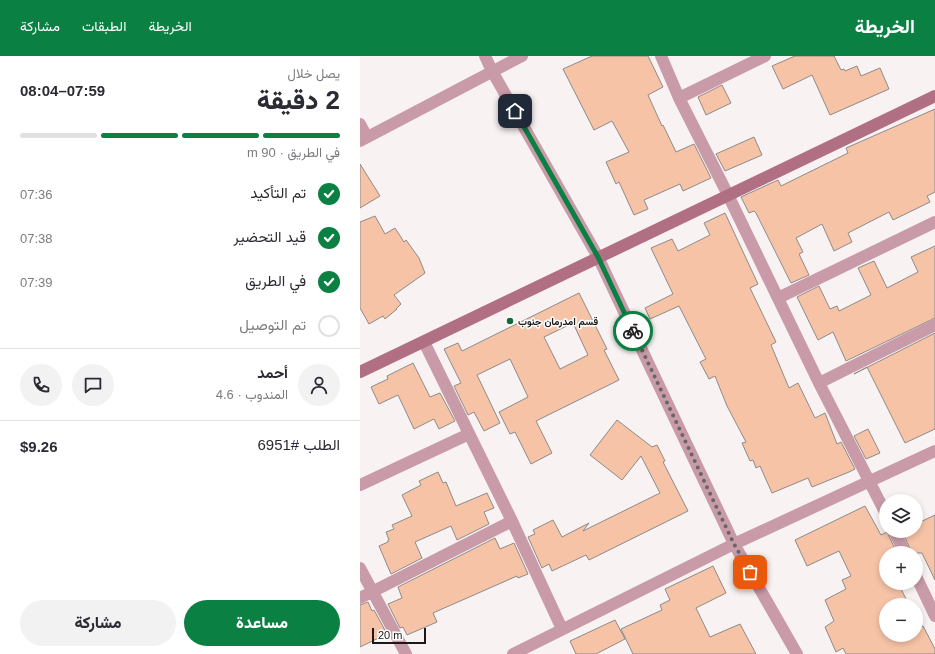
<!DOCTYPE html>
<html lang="ar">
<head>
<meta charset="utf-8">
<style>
  :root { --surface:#fff; --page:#f2f2f3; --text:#2b2b33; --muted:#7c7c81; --line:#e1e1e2; --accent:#0b8043 }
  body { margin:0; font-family:Helvetica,Vazirmatn,sans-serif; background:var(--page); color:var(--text); direction:rtl; height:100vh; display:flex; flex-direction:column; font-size:15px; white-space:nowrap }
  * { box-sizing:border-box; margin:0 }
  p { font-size:13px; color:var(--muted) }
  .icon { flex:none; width:22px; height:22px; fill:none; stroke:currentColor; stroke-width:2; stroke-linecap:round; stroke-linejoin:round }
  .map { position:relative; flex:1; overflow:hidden; direction:ltr }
  .sheet { display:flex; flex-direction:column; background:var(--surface); width:360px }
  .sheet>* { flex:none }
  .controls { position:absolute; left:519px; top:438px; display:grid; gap:8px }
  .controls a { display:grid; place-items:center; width:44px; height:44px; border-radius:50%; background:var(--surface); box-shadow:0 2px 6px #0003; font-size:20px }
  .scale { position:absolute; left:12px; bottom:10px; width:54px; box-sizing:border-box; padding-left:4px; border:2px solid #1b1919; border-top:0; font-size:11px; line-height:14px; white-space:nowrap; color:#1b1919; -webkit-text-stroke:3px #fff; paint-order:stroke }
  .pin { position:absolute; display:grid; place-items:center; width:34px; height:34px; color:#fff; margin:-17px; border-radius:8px; box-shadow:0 2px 6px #0006 }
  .courier { position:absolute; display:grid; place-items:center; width:40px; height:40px; margin:-20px; border:3px solid #0b8043; border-radius:50%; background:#fff; color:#222; box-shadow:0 1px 5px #0007 }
  .headline em { font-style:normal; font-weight:800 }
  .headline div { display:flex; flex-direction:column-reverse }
  .headline { display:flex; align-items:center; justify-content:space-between; height:68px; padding:0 20px }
  h1 { font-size:26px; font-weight:800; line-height:30px }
  .bar { display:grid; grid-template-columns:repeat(4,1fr); gap:6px 4px; align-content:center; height:48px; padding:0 20px }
  .bar i { height:5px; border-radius:3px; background:var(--line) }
  .bar .active { background:var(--accent) }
  .bar p { grid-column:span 4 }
  .line { display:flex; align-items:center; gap:10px; padding:0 20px; border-top:1px solid var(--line) }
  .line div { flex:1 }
  .round { display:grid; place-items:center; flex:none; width:42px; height:42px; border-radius:21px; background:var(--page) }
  ol { padding:0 20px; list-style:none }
  li { display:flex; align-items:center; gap:12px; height:44px }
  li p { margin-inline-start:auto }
  li .icon { padding:4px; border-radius:50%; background:var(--accent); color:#fff; stroke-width:4 }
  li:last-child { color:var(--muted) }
  li i { width:22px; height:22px; border:2px solid var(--line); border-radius:50% }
  .cta { display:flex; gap:8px; margin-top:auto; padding:8px 20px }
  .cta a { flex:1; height:46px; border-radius:24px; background:var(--accent); color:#fff; font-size:16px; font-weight:800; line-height:46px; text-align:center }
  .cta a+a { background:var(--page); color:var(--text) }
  header { display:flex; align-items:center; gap:24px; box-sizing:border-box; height:56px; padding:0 20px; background:var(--accent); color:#fff }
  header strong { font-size:19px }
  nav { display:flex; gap:22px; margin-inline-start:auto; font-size:14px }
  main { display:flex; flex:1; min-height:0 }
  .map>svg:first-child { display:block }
  .building { fill:#f6c3a7; stroke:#8e8a88; fill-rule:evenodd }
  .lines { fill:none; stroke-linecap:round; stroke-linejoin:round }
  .street { stroke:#c99ba9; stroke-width:12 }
  .secondary { stroke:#b16f84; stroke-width:12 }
  .done { stroke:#686565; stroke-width:4; stroke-dasharray:0 7.2 }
  .route { stroke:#0b8043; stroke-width:5 }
  .poi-dot { fill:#13683a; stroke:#fff; stroke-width:1.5 }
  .labels { text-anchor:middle; stroke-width:3; stroke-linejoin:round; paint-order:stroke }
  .poi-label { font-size:10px; font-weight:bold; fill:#1b1919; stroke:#fff; text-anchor:start }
</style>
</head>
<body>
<header>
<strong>الخريطة</strong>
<nav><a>الخريطة</a><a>الطبقات</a><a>مشاركة</a></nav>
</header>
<main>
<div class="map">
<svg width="575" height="598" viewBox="0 0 575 598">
  <rect width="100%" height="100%" fill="#f8f3f2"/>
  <path class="building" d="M232,0h56l15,31 -15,8 14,31 1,-1 13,27 18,-8 17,34 -28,13 -3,-7 -36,16 4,9 -14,6 -15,-33 -3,2 -10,-22 23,-10 -17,-31 -18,9 -31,-61z
    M435,0h39l7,14 3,-1 1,2 12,-5 4,10 19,-8 9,21 -59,26 -18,-40 -29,14 -11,-23z
    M362,29l9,18 -25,12 -8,-18z
    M575,53v83l-8,4 3,6 -37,18 -4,-8 -41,21 4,9 -18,9 -12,-27 -26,14 7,14 -4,2 10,21 -18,8 -35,-70 -2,-2 -5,2 -8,-16 37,-17 3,6 67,-33 -2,-5z
    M394,81l8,18 -37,16 -9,-17z
    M0,108l20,32 -20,12z
    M365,157l33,71 -8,4 26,54 -5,3 18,43 9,-5 17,35 10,-5 12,31 4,-2 14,27 -6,3 -37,15 -4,-9 -36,15 -12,-27 -4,2 -3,-8 -3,1 -8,-18 4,-1 -19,-36 -12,-30 -6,3 -9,-17 6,-3 -27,-53 -29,13 -5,-11 28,-14 -22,-46 21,-9 6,12 32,-16 -6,-12z
    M15,160l10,18 10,-6 9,14 2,-2 13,18 6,15 -31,22 7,9 -5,5h1l-12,10 -2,-3 -14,8 -9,-16v-86z
    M575,190v72l-89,43 -13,-29 -15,8 -21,-43 22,-11 11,23 7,-3 2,5 32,-16 -13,-27 16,-7 13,27 31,-16 -7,-15z
    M219,237l28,56 -3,1 15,30 -83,41 16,32 -21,11 -16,-32 -5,2 -11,-22 29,-15 -18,-38 -33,16 23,48 -16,8 -10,-19 -6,3 -14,-29 7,-3 -17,-34 14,-6 4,8zM213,267l15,32 -28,14 -16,-32z
    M575,277v96l-30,14 -38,-76 -13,7z
    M53,307l17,34 10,-4 15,28 -16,8 -5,-10 -20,10 -16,-34 -19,9 -8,-17 17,-8 -1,-3z
    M257,364l35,27 5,-2 8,16 -2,1 25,49 -99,49 -3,-5 -34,16 -3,-7 -7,4 -14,-31 7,-3 -2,-4 20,-10 9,17 27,-14 -6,8 77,-38 -19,-37 -19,24 -32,-25z
    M508,373l12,24 -14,6 -12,-23z
    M78,416l5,11 3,-1 10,24 31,-13 7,15 -10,4 5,12 -32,16 -6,-14 -36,16 7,16 -31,16 -12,-28 9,-4v-2h1l-3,-8 8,-3 -2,-4 20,-9 -10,-21 19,-10 -2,-4z
    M505,450l16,29 6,-3 10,21h-11v30h12l11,22h-23v30h30v-6l7,-3 12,23v5h-89l-3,-6 -7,4 -11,-25 9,-6 -9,-21 21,-11 -4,-9 9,-4 -12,-25 -32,15 -12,-26z
    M575,459v65l-13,-27h-10l-10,-22h14v-7z
    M135,482l5,11 14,-6 14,31 -10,4 -1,-2 -84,37 4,9 -30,13 -4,-8 -3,1 -12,-24 14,-6 -4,-11z
    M353,510l13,27 -30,15 14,29 30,-13 16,30h-123l-12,-25 41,-19 -2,-5 10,-5 -5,-11z
    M8,546l4,9 2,-1 13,24 -27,13v-42z
    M255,564l10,19 -29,15h-20l-6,-13z"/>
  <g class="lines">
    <path class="street" d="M125,0l7,15 106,186 136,287 63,110
      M301,0l18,42 49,97 91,188 67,131
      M319,42l86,-42
      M0,68l7,13
      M0,85l162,-85
      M418,242l157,-76
      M64,286l88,179 50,108
      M459,327l116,-58
      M0,429l109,-51
      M534,475l11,22
      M0,512l46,86
      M556,520l19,40
      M0,542l152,-77
      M153,598l221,-110 201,-93"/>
    <path class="secondary" d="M0,316l575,-276"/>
  </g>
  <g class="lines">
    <path class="done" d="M273,275l101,213 16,28"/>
    <path class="route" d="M155,55l83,146 35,74"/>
  </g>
  <circle class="poi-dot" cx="150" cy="265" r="4"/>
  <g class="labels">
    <g class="poi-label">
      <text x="158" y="269">قسم امدرمان جنوب</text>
    </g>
  </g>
</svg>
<div class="controls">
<a><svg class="icon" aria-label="layers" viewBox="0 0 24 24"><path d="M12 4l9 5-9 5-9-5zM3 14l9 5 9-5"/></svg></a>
<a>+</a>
<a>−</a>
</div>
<div class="scale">20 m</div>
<div class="pin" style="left:390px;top:516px;background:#ea580c"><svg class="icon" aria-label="bag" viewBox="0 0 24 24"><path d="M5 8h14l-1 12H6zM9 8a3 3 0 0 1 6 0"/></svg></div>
<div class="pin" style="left:155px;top:55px;background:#1f2937"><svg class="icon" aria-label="home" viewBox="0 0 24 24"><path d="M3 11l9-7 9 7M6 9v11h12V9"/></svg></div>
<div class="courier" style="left:273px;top:275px"><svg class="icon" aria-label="bike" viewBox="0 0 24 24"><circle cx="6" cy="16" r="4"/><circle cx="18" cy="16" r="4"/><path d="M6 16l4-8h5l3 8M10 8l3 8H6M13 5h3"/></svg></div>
</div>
<section class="sheet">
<div class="headline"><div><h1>2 دقيقة</h1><p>يصل خلال</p></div><em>07:59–08:04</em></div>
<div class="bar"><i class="active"></i><i class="active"></i><i class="active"></i><i></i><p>في الطريق · 90 m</p></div>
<ol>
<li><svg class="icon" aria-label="check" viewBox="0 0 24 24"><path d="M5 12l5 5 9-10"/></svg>تم التأكيد<p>07:36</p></li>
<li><svg class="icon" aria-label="check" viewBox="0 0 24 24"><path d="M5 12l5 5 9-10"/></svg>قيد التحضير<p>07:38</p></li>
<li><svg class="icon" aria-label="check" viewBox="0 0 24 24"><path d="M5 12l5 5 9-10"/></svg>في الطريق<p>07:39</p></li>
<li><i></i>تم التوصيل</li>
</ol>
<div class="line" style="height:72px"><a class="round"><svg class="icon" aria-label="person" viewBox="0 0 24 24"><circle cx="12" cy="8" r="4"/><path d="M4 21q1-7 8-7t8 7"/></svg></a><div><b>أحمد</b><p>المندوب · 4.6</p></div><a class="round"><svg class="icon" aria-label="chat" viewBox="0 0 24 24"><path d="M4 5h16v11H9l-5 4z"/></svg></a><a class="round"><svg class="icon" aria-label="phone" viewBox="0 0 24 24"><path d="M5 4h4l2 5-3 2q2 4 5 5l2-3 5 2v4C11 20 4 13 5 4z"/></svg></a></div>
<div class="line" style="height:52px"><div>الطلب #6951</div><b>$9.26</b></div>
<div class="cta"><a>مساعدة</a><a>مشاركة</a></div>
</section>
</main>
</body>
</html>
